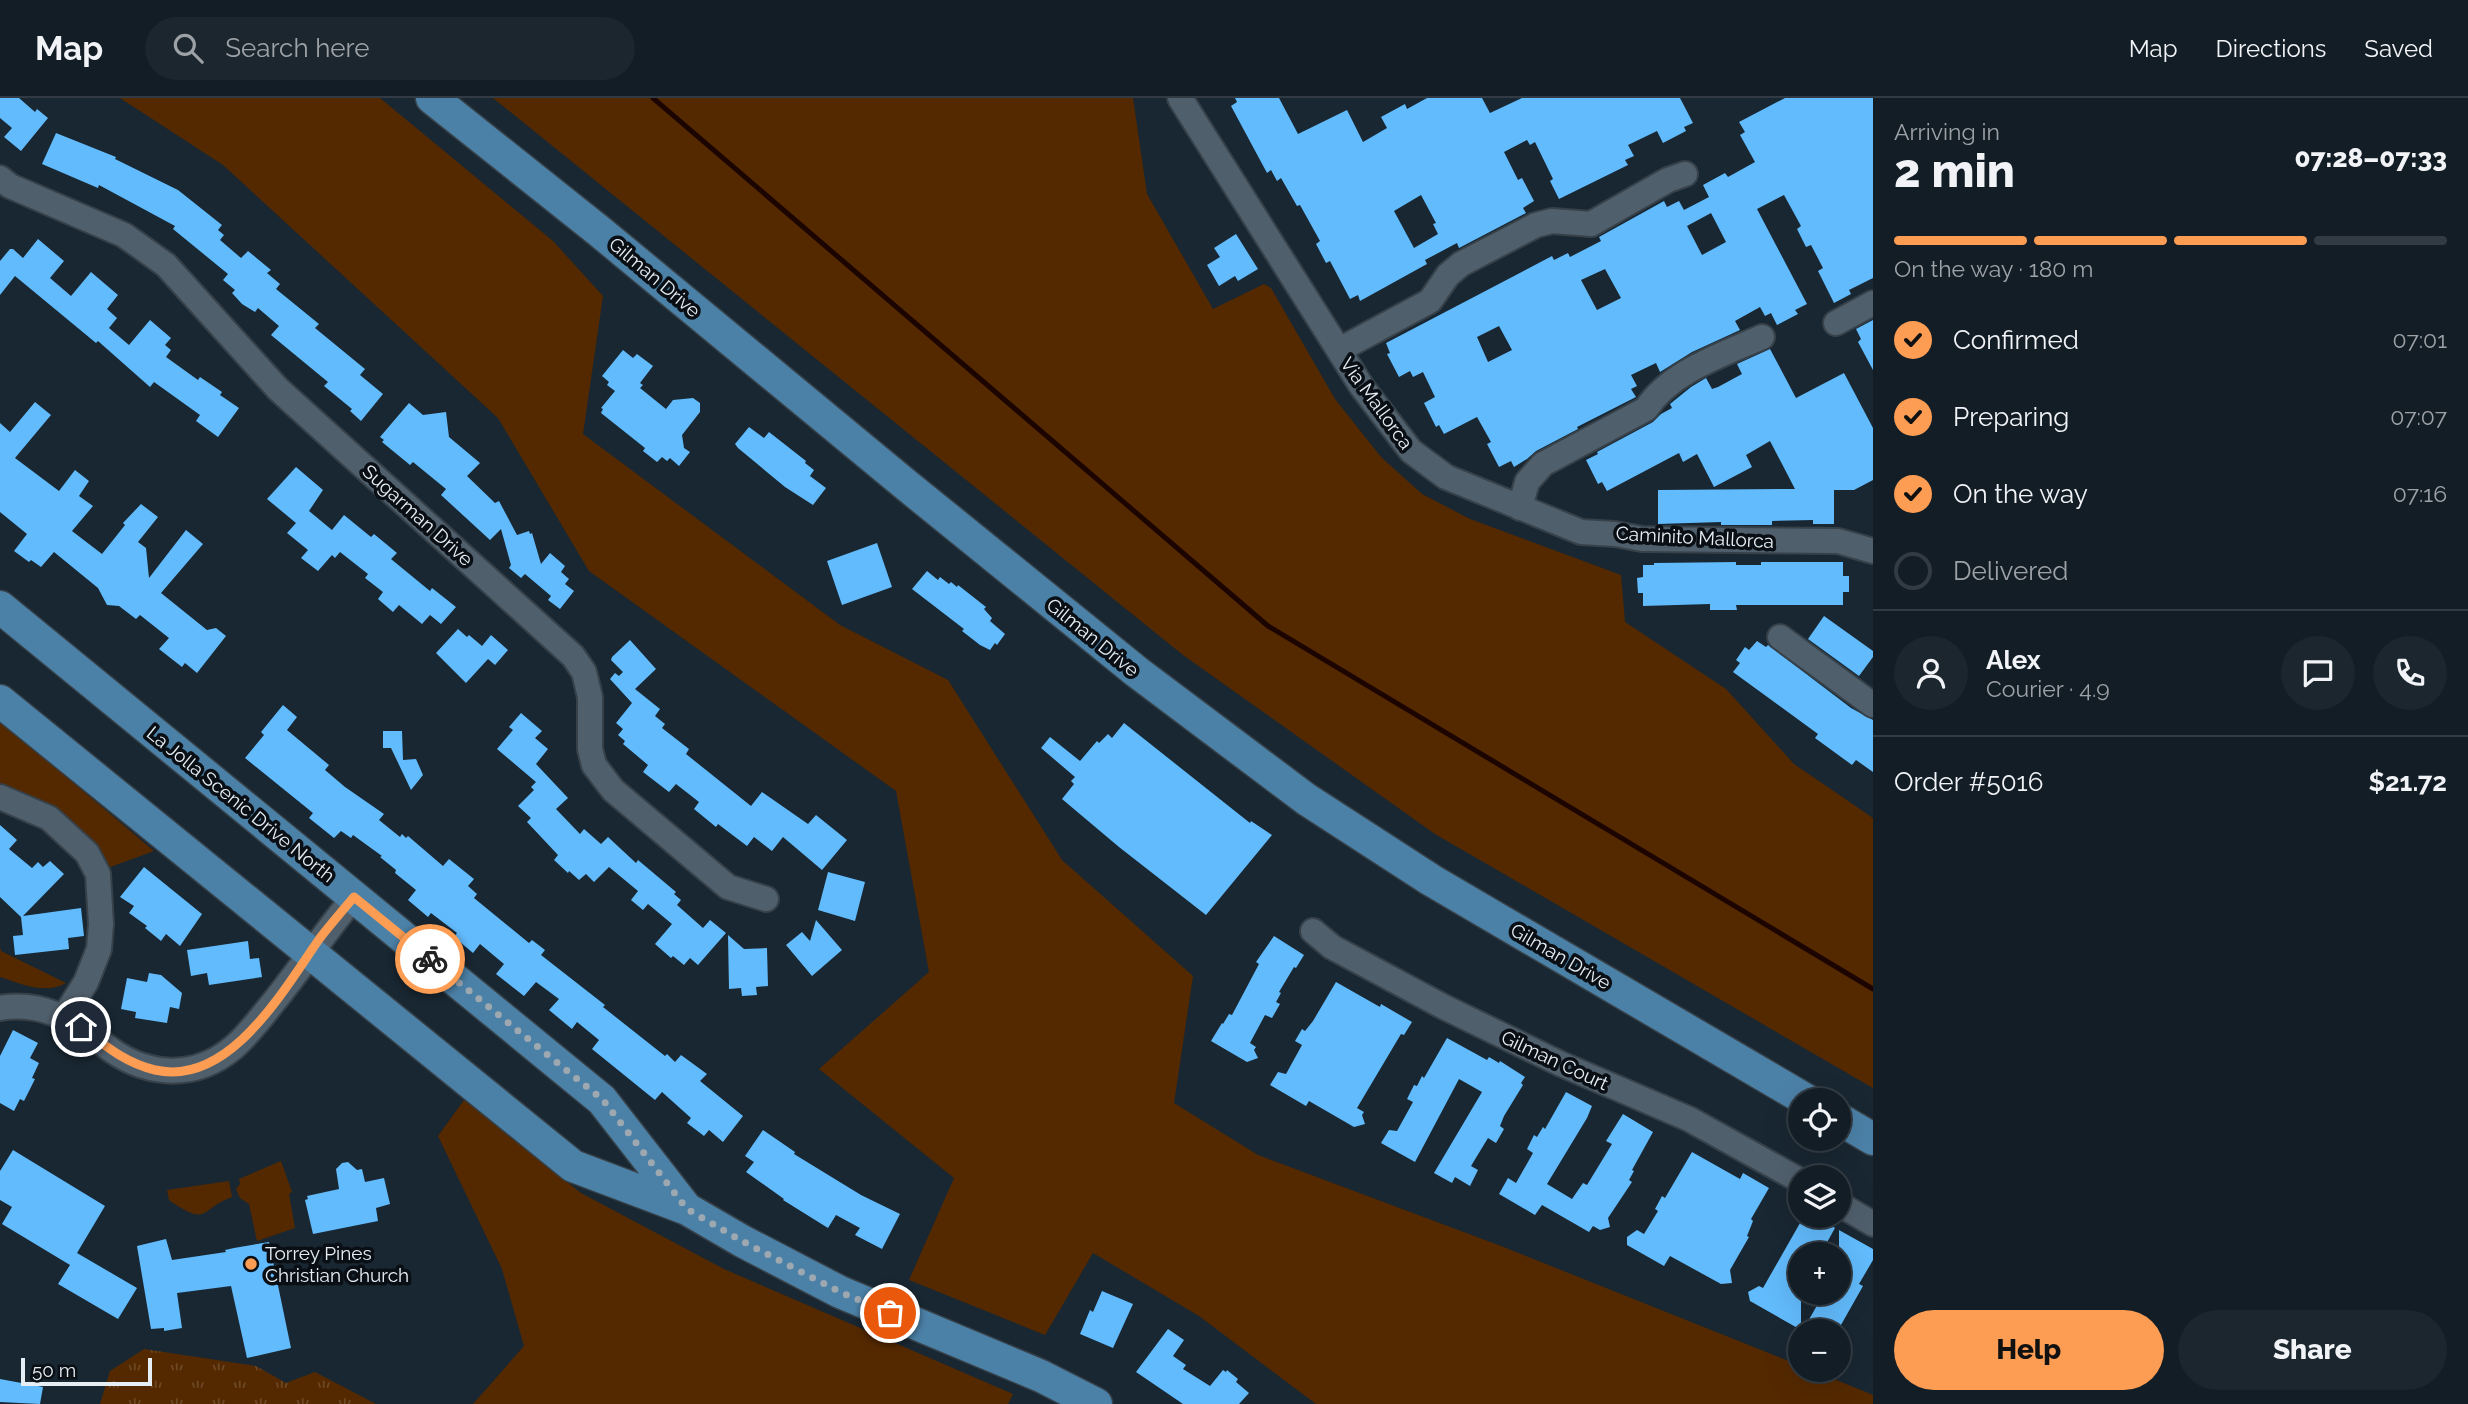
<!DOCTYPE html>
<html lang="en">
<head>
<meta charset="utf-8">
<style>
  :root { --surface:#131d26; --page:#1c262e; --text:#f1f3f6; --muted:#9da2a7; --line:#323b43; --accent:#fc9d53 }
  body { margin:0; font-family:Raleway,sans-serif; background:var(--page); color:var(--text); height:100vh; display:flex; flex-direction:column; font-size:26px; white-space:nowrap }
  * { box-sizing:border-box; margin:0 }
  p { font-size:23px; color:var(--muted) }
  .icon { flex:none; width:38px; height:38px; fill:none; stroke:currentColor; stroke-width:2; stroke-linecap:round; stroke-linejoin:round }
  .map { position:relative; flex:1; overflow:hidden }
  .drawer { display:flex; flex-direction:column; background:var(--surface); width:595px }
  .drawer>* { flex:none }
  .fabs { position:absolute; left:1788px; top:990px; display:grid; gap:14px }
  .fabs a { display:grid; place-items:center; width:63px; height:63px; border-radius:50%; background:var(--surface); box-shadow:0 7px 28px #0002,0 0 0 2px var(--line); font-size:35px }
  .scale { position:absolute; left:21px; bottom:18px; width:131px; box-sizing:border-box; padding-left:7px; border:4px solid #e5eef5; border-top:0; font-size:19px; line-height:24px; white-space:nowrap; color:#e5eef5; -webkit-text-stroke:5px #090f14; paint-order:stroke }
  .pin { position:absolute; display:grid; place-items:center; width:60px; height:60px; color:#fff; margin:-30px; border:4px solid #fff; border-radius:50%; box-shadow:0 2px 7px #0007 }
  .courier { position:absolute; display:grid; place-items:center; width:70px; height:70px; margin:-35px; border:5px solid #fc9d53; border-radius:50%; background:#fff; color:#222; box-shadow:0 2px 9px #0007 }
  .overview em { font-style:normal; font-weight:800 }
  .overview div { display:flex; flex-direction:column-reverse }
  .overview { display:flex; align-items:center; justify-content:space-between; height:119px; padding:0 21px }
  h1 { font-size:46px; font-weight:800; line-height:52px }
  .bar { display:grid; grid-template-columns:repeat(4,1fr); gap:10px 7px; align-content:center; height:84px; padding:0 21px }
  .bar i { height:9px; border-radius:5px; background:var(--line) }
  .bar .current { background:var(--accent) }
  .bar p { grid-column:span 4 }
  .line { display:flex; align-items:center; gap:18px; padding:0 21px; border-top:2px solid var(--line) }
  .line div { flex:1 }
  .round { display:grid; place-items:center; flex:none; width:74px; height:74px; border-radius:37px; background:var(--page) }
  ol { padding:0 21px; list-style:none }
  li { display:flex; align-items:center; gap:21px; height:77px }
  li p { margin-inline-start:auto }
  li .icon { padding:7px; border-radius:50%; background:var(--accent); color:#111; stroke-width:4 }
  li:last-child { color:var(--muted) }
  li i { width:38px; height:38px; border:4px solid var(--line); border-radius:50% }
  .primary-button { display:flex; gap:14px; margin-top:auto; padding:14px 21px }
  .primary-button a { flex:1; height:80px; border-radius:42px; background:var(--accent); color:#111; font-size:28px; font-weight:800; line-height:80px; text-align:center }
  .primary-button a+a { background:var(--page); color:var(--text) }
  header { display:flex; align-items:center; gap:42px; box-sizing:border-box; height:98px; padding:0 35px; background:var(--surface); border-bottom:2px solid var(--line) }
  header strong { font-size:33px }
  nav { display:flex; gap:38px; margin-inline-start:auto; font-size:24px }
  .search { width:490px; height:63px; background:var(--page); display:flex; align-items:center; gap:18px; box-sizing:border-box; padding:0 24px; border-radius:38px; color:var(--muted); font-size:26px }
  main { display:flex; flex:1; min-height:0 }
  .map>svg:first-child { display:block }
  .grass { fill:#542900 }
  .park { fill:url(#park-tufts) }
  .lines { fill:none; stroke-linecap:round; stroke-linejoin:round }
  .stream { stroke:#1c0500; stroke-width:5 }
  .building { fill:#62bbfc; fill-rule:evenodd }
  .minor-casing { stroke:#364149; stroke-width:28 }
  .major-casing { stroke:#364149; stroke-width:35 }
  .minor { stroke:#505f6c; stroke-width:24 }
  .major { stroke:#4c81a7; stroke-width:32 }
  .done { stroke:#9ea8b1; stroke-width:7; stroke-dasharray:0 12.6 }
  .route { stroke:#fc9d53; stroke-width:9 }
  .poi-dot { fill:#fc9d53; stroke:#090f14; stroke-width:2.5 }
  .labels { text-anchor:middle; stroke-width:7; stroke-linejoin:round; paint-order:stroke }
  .street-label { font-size:19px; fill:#e5eef5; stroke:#090f14 }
  .poi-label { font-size:19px; fill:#e5eef5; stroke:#090f14; text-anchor:start }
</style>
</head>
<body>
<header>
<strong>Map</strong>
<div class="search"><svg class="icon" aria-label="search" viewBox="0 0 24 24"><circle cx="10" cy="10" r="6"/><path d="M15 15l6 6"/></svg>Search here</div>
<nav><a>Map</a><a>Directions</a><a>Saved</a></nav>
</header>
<main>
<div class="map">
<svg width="1873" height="1306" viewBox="0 0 1873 1306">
  <defs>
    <pattern id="park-tufts" width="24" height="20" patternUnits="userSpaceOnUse" patternTransform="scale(1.75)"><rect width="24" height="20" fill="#542900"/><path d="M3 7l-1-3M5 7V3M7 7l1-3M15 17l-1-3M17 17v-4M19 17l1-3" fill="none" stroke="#6c4826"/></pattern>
  </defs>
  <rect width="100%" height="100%" fill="#192732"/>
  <path class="grass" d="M120,0h260l173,143 50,55 -20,138 257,191 108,55 114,180 131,116 -19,127 84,52 243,91 300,120v4h11l61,25v9h-557l-117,-88 -106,-63 -48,82 -136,-55 45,-102 -135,-109 110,-97 -33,-181 -307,-220 -91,-153 -275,-253z
    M493,0h640l14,96 66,115 51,-25 7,4 64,111 46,58 41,37 48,25 151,56 4,47 101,67 68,75 79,54v270l-438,-254 -252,-179z
    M0,623l154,130 -49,18 -56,-63 -49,-21z
    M0,849l1,4 65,32c-21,12 -44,1 -66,-6z
    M464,1002l117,93 143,76 289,125 -5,10h-535l51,-58 -22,-77 -64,-133z
    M281,1063l11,31 -3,2 6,34 -38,13 -8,-37 -9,-6 -4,-9 4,-5 -1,-5z
    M229,1083l3,16c-33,12 -23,31 -63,3l-2,-10z"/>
  <path class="park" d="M144,1251l112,17 30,17 29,-11 61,32h-276l10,-33z"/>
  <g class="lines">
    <path class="stream" d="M653,0l615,528 605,363"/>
  </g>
  <path class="building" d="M0,0h19l16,14 2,-3 11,9 -27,33 -17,-14 8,-9 -12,-10z
    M1235,0h44l19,36 49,-24 16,32 24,-14 -6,-11 24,-13 2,5 20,-11h55l8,15 32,-15h158l13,25 -9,4 2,4 -23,12 -6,-12 -29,14 6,11 -9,4 3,5 -69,34 -9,-18 3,-2 -18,-37 -5,3 -3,-5 -23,12 14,28 4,-2 12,23 -11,7 3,5 -67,35 -2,-5 -32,17 2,4 -67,37 -2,-6 -8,4 -20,-38 -4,2 -10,-19 4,-3 -20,-36 -3,1 -16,-28 -4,3 -6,-11 -4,3 -36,-67 6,-4zM1421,97l15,28 -3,1 5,10 -24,14 -20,-37z
    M1785,0h88v180l-24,12 2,4 -17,9 -16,-32 5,-3 -12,-23 -5,2 -9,-18 4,-3 -17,-31 -27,14 50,95 -12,6 3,4 -21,11 -6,-12 -6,3 -5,-9 -25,14 5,9 -48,22 -32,20 -4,-9 -25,12 6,11 -6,3 5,8 -59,30 1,2 -42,22 -9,8 -13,8 -3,-6 -12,6 -12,-23 4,-2 -14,-25 -33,17 -5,-9 -3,2 -12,-24 11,-6 -12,-25 -10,5 -3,-6 -11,6 -12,-23 3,-1 -4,-10 166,-87 2,4 14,-7 2,4 31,-16 -2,-4 65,-36 3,6 12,-6 5,9 25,-13 -6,-12 22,-12 3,4 27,-15 -15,-27 5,-3 -6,-10zM1711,115l15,29 -24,13 -15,-29zM1605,171l16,29 -24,12 -16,-30zM1499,228l13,24 -24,12 -11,-25z
    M56,35l60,24 -1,2 63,31 44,35 -4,5 6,5 -4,5 21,18 7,-7 23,19 -4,3 13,11 -4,5 43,35 -4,4 50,41 -5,6 23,19 -22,27 -11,-10 2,-2 -28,-23 4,-4 -57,-47 8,-9 -21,-18 -3,4 -13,-8 -10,-11 3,-3 -12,-10 5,-6 -55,-45 2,-3 -76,-41 -1,3 -56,-24z
    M1236,136l22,35 -20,12 -3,-5 -16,10 -12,-21 13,-8 -6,-9z
    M38,141l26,22 -14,17 21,18 20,-24 27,23 -11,14 10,9 -8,10 20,17 21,-25 21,18 -6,7 6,5 -5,7 32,23 2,-3 22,15 -2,3 19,13 -21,29 -22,-16 4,-6 -46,-33 -4,5 -52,-46 -2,2 -81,-67 -15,19v-34l10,-12h3l10,9z
    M1873,222v50l-15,-28 3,-3 -5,-10z
    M1770,251l26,49 48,-25 29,55v52l-19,10h-20v34h-21v-4l-41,1v4h-51v-3l-63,2v-34l137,-1 -25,-48 -24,14 6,12 -38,20 -17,-33 -14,8 -4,-9 -72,38 -5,-9 -4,2 -12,-24 12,-6 -1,-2 56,-30 8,-8 11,-6 -2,-4 21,-17 15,-9 6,11 6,-2 24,-13 -5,-10z
    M623,252l10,8 4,-4 16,12 -13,17 3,2 -3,3 26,21 7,-9 20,-2 7,5v9l-18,23 2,13 6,4 -11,14 -9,-8 -3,3 -5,-4 -5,5 -14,-11 2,-3 -44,-35 2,-4 -2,-1 14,-17 -8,-6 2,-3 -7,-6z
    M35,304l16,13 -36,43 44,33 16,-21 14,11 -10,15 14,10 -21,25 30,23 23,-29 -2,-2 18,-19 17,13 -20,25 8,6 3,30 37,-48 17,14 -42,49 46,37 9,-2 10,8 -29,37 -12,-10 -3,4 -23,-18 10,-11 -29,-23 -4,4 -17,-13 -12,-1 -9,-17 -44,-36 -13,15 -10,-7 -2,2 -15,-11 13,-17 -27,-22v-89l10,9z
    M409,305l14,12 23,-3 3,25 31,26 -13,13 28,27 4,-2 18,34 12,-4 1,3 2,-1 9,31 9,-11 15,13 -4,6 8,7 -4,5 9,7 -14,18 -12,-9 3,-4 -26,-22 -4,4 -12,-10 2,-3 -10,-36 -11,11 -49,-45 5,-6 -33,-27 -3,3 -28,-23 2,-2 -4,-3z
    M749,329l15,11 5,-6 37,29 -1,2 9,7 -4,6 16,12 -13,17 -28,-18 -47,-39 -3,-4z
    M296,369l27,23 -14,21 23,19 12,-15 27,22 3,-3 23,19 -6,6 39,32 2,-3 24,19 -15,17 -11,-9 -8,9 -23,-19 -6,7 -15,-13 5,-7 -18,-14 3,-4 -28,-22 -5,6 -3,-3 -14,16 -17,-13 7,-8 -21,-17 9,-10 -29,-24z
    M877,445l15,44 -50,18 -15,-44z
    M1736,464v3h25v-3h82v14h6v16h-6v13h-107l1,5h-27v-6l-67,2v-13h-5l-1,-15 6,-1v-12h11v-2z
    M927,473l11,9 2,-3 9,7 2,-2 6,5 1,-2 28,22 -2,2 8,9 -2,3 15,13 -8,11 -2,-2 -5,7 -10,-5 -18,-14 2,-2 -52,-40z
    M1824,518l49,35v6l-14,19 -51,-37z
    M458,531l9,8 2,-2 13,11 9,-11 17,15 -13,15 -7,-6 -22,24 -30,-30z
    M630,542l26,29 -21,20 25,20 -5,7 10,8 -3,4 27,21 -3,5 65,52 11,-14 46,32 8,-9 31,25 -25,30 -39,-33 -11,14 -18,-14 -7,9 -29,-22 -2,3 -22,-18 5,-7 -23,-18 -7,8 -26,-20 5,-7 -25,-21 2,-3 -7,-6 5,-6 -7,-6 16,-20 -22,-24 5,-6 4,3 4,-4 -12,-12 1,-3z
    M1757,543l9,6 2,-2 83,63 22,12v52l-17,-12 -4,5 -37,-27 3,-4 -85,-62 7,-9 -4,-3 9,-13 4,3z
    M283,607l14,12 -10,13 42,35 -4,5 20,17 39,27 -5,6 21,17 2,-3 4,4 2,-2 35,30 6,-7 25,20 -6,7 9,8 -3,4 55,45 3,-3 13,10 -4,5 64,50 -2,2 62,49 2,-2 8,8 6,-7 26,19 -7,7 43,35 -20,26 -14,-12 -5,6 -17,-13 4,-5 -29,-26 -7,8 -63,-51 7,-9 -22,-18 -5,7 -23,-19 10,-11 -23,-17 -12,14 -28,-22 8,-10 -24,-20 -7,9 -19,-16 3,-4 -26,-20 -3,4 -20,-17 8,-10 -21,-17 1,-3 -16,-13 2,-1 -29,-21 -2,3 -10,-7 -7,7 -25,-20 4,-5 -68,-55 19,-23 -3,-3z
    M521,615l21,18 -7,7 13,11 -12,15 32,34 -12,11 24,25 4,-5 17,15 7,-7 28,26 2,-3 38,32 -2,2 7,6 -4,5 26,23 7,-8 16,13 -28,32 -8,-7 -6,7 -11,-9 -2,2 -16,-14 17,-20 -24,-20 -5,6 -12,-10 7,-9 -29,-24 -15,15 -8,-8 -7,6 -10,-9 -1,2 -14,-13 4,-5 -31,-33 4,-4 -13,-12 16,-16 -3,-3 5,-5 -39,-33 16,-19 -4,-3z
    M1124,625l126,100 1,-2 21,14 -66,80 -87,-68 -57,-48 12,-15 -3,-3 4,-4 -34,-29 9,-11 30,24 17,-20 2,2 9,-9 4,4z
    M383,633h19l1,29 13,-1 7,16 -12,15 -20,-42h-8z
    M0,727l17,15 -8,9 23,19 6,-6 5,5 7,-6 14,13 -41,42 58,-8 3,28 -16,2 1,11 -54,6 -2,-19 10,-1 -2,-18 -21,-20z
    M144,769l58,47 -22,32 -14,-12 -5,7 -16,-13 2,-2 -18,-13 5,-7 -14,-9z
    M828,774l37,10 -10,39 -37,-11z
    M816,822l26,30 -30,26 -26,-31 16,-13 8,9z
    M728,837l16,14 23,-1 1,38 -12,1 1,8 -15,1 -1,-8 -12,1z
    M1274,838l30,19 -8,13 -2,-1 -15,25 2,1 -5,9 4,2 -8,14 -7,-3 -15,28 6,4 -2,3 4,8 -11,4 -36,-21 11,-18 1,1 6,-10 3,1 27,-51 -3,-2z
    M248,843l2,18 9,-1 3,19 -53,8 -2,-12 -16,3 -4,-26z
    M149,875l12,2 21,18 -3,16 -9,-2 -3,16 -32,-5 1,-6 -15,-3 6,-31 20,4z
    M1336,884l44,25 1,-3 31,18 -8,13 -3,-1 -44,74 7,4 -2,3 3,9 -11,3 -45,-26 -3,5 -36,-21 8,-13 8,2 16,-29 -7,-4 7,-12 3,2 8,-10z
    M13,932l25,13 -8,15 9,5 -7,15 3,1 -11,22 -4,-2 -6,12 -14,-8v-47z
    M1447,940l40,22 2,-3 10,6 1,-2 25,16 -4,6 2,2 -19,31 -4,10 4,3 -8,14 -8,-5 -17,28 7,4 -8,16 -15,-9 -3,6 -18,-10 48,-81 -23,-13 -44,83 -34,-19 8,-13 8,1 16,-29 -6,-3 7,-14 3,1 5,-10 2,2z
    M1566,994l26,14 -5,12 -40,66 25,15 11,-16 4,2 25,-41 -6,-3 17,-27 30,18 -21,38 2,1 -5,9 3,2 -24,36 2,9 -10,3 -7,-4 -4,6 -47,-27 -7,10 -36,-21 9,-16 8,5 17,-30 -6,-4 7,-14 3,2 6,-10 2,2z
    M763,1032l32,22 -1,2 67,41 39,19 -18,35 -27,-14 5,-7 -24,-13 -8,13 -45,-28 1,-1 -38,-27 8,-10 -9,-6z
    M13,1052l92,56 -28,47 60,35 -19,31 -60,-35 12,-19 -68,-41 10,-17 -12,-7v-29z
    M1692,1054l48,27 3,-6 26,15 -18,31 2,2 -6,15 2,1 -19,33 2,13 -11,1 -51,-28 -6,10 -37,-21v-8l10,-7 7,4 14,-23 -3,-2 7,-13 3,2z
    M348,1064l9,8 5,-1 3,13 19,-4 6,26 -14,4 2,13 -65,13 -8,-34 3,-1 -1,-3 32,-7 -3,-20 6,-6z
    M1804,1118h11l20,12 -15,27h-19v75l-51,-29 -2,-9 11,-6 4,2z
    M1839,1132l34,19v11l-14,24 4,2 -26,46h-35l22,-39h15z
    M166,1141l6,21 54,-8 -1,-2 9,-2 35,-6 22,106 -44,10 -16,-72 -54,7 5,35 -18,3v-3l-13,1 -14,-83z
    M1102,1193l31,13 -20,44 -33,-14 10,-24 3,2z
    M1168,1231l16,11 -11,16 13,9 -3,4 27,17 13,-16 3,2 1,-2 11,9 -2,3 13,11 -10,11h-56l-47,-32z
    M0,1281l43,8 -3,17 -40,-2z"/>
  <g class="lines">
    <g class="minor-casing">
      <path id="minor" d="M1180,0l182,289 49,64 35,26 135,55 34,2 27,5 196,2 35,10
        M0,80l10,8 114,49 42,30 112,124 295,267 11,16 6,25v52l4,16 19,25 115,97 38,12
        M1836,225l37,-20
        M1339,252l91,-49 18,-26 13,-11 75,-39 16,-4 39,3 77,-44 17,-6
        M1520,410l7,-26 16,-18 103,-55c25,-38 76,-54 116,-72
        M1780,539l93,68
        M0,699l49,21 38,35 11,21 3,50 -2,25 -13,33 -22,35
        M1313,833l19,16 112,60 117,57 128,55 112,62
        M0,910c41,-7 72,11 102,35 40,33 91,39 132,4 16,-14 29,-32 42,-48 27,-34 51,-69 78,-102
        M1839,1106l34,20"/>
    </g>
    <g class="major-casing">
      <path id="major" d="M432,0l167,133 306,253 232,188 169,127 125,81 377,221
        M0,509l602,493 84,108
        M0,603l573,465 114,43 55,32 98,51 201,84 55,28
        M1839,1021l34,20"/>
    </g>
    <use href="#minor" class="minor"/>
    <use href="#major" class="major"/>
  </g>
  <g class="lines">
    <path class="done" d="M430,861l173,141 84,109 55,32 98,51 50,21"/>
    <path class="route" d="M81,929c23,18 44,36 74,43 75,17 129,-81 165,-132 11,-14 23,-28 34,-41l76,62"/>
  </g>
  <circle class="poi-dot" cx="251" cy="1166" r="7"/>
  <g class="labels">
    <g class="street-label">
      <text transform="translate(655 179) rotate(40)" y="7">Gilman Drive</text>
      <text transform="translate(1377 305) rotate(54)" y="7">Via Mallorca</text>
      <text transform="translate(418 417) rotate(42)" y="7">Sugarman Drive</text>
      <text transform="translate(1695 439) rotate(3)" y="7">Caminito Mallorca</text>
      <text transform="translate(1093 539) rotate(39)" y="7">Gilman Drive</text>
      <text transform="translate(241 706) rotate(39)" y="7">La Jolla Scenic Drive North</text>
      <text transform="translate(1561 858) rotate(30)" y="7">Gilman Drive</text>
      <text transform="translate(1555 962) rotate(25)" y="7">Gilman Court</text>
    </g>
    <g class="poi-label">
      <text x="265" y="1162">Torrey Pines<tspan x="265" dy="22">Christian Church</tspan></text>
    </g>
  </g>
</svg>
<div class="fabs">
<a><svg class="icon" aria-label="locate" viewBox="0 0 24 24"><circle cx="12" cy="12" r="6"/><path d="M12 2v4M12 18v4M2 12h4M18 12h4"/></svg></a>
<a><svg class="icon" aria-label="layers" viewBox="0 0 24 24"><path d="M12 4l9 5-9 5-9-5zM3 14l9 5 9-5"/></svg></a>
<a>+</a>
<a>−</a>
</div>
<div class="scale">50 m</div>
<div class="pin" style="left:890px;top:1215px;background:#ea580c"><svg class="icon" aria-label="bag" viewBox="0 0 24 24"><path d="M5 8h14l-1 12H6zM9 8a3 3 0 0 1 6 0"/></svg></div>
<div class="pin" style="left:81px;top:929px;background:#1f2937"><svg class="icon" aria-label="home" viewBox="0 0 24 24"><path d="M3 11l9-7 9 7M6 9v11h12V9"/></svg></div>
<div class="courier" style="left:430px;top:861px"><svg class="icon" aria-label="bike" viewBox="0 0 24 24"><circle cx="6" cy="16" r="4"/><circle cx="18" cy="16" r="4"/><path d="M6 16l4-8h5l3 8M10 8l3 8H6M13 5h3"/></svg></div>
</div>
<section class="drawer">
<div class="overview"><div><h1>2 min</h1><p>Arriving in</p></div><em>07:28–07:33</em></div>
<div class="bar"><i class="current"></i><i class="current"></i><i class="current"></i><i></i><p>On the way · 180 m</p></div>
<ol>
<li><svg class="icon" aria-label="check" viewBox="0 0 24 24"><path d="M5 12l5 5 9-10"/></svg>Confirmed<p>07:01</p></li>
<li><svg class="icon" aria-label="check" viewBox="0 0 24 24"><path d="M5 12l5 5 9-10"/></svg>Preparing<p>07:07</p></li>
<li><svg class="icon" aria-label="check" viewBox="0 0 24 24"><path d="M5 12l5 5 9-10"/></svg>On the way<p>07:16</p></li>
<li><i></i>Delivered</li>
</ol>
<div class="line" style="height:126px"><a class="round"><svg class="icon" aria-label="person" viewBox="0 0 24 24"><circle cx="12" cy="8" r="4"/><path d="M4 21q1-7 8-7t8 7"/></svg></a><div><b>Alex</b><p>Courier · 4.9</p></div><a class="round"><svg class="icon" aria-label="chat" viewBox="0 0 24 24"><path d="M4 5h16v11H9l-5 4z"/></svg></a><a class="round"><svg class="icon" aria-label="phone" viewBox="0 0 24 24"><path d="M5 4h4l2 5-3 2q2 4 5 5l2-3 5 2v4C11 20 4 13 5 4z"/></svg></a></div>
<div class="line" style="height:91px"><div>Order #5016</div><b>$21.72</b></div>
<div class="primary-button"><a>Help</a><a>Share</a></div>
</section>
</main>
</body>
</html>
